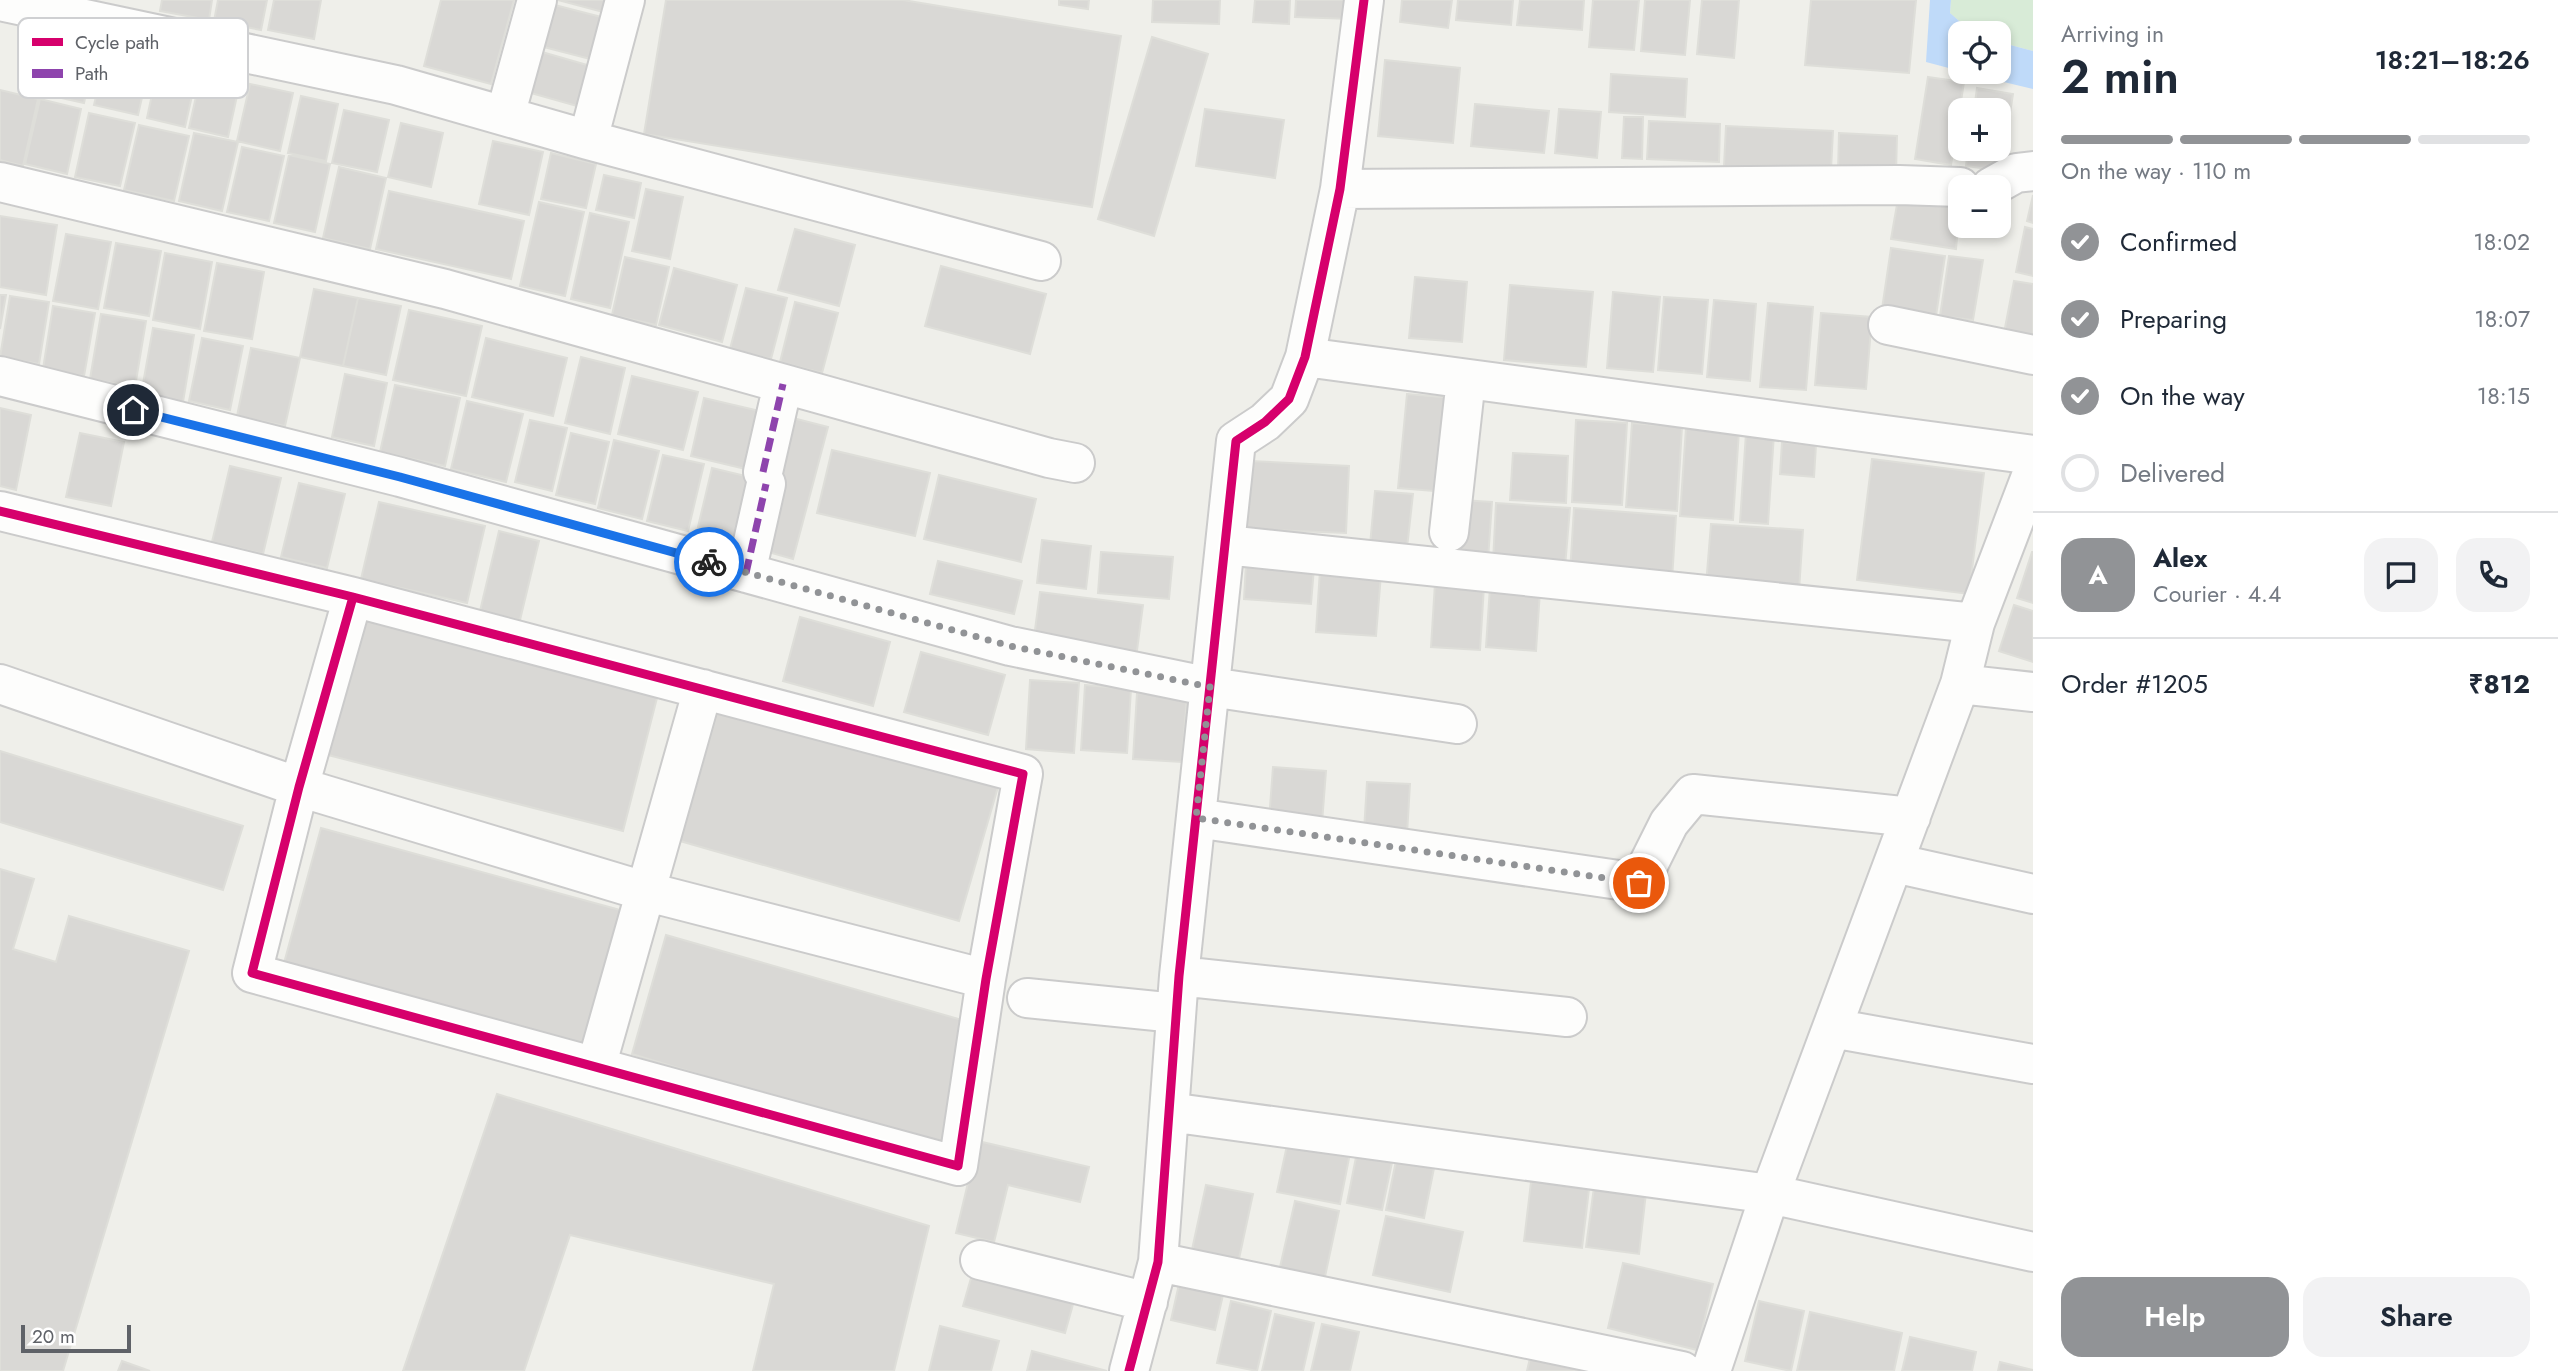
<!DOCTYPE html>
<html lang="en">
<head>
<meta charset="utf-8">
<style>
  :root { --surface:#fff; --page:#f2f2f3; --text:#1f2937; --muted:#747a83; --line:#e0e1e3; --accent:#919396 }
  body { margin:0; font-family:Jost,sans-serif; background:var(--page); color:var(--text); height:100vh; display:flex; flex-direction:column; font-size:26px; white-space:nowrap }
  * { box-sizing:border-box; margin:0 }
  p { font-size:23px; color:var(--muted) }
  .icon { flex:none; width:38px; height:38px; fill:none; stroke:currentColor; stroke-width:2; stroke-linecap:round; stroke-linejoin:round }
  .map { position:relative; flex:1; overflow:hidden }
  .drawer { display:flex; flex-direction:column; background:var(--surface); width:525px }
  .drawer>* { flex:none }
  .tools { position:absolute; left:1948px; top:21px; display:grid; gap:14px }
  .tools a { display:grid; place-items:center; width:63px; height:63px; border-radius:14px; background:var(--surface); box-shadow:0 4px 10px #0003; font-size:35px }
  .scale { position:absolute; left:21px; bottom:18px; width:110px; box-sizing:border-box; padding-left:7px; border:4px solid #5f6268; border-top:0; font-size:19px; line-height:24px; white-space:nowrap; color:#5f6268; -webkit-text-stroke:5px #fff; paint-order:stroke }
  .pin { position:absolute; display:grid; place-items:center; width:60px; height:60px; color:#fff; margin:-30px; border:4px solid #fff; border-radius:50%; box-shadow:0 2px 7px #0007 }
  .courier { position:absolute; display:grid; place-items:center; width:70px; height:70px; margin:-35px; border:5px solid #1a73e8; border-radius:50%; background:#fff; color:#222; box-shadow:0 2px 9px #0007 }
  .headline em { font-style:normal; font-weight:600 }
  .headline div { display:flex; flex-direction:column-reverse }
  .headline { display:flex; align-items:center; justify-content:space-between; height:119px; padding:0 28px }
  h1 { font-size:46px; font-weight:600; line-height:52px }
  .bar { display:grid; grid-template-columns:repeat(4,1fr); gap:10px 7px; align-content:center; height:84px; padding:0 28px }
  .bar i { height:9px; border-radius:5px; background:var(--line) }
  .bar .current { background:var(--accent) }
  .bar p { grid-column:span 4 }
  .line { display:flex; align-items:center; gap:18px; padding:0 28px; border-top:2px solid var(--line) }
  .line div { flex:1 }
  .round { display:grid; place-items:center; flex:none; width:74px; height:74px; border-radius:21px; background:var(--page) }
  ol { padding:0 28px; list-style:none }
  li { display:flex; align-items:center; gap:21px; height:77px }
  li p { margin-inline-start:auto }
  li .icon { padding:7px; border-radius:50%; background:var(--accent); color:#fff; stroke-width:4 }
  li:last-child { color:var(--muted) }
  li i { width:38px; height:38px; border:4px solid var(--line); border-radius:50% }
  .cta { display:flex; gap:14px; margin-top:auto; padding:14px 28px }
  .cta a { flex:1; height:80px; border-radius:21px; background:var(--accent); color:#fff; font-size:28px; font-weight:600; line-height:80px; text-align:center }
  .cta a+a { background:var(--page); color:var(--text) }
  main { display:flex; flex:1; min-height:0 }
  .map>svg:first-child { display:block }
  .green { fill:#d8ebd7 }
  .water { fill:#bfdaf9 }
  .building { fill:#d9d8d5; stroke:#deded9; stroke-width:2 }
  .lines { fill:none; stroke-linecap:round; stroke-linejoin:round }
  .minor-casing { stroke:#cbcbcb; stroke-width:42 }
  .minor { stroke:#fdfdfc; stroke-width:38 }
  .quiet { stroke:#8e44ad; stroke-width:7; stroke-dasharray:14 7; stroke-linecap:butt }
  .cycleway-casing { stroke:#fff; stroke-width:13 }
  .cycleway { stroke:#d6006c; stroke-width:9 }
  .done { stroke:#919396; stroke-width:7; stroke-dasharray:0 12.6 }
  .route { stroke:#1a73e8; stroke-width:9 }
  .key { fill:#fff; stroke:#cfd0d2; stroke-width:2 }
  .key-label { font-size:19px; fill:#5f6268 }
</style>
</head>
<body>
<main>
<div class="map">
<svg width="2033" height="1371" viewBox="0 0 2033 1371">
  <rect width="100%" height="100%" fill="#efefea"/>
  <path class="green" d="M1951,0h82v51l-34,-9 -1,-9h-25l-23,-20z"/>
  <path class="water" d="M1930,0h21l-1,13 23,20h-13v38l-34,-9z
    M1999,42l34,9v38l-71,-17h36z"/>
  <path class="building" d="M162,0h50l-3,20 -49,-9z
    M218,0h49l-6,30 -47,-9z
    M274,0h47l-7,39 -46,-9z
    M441,0h73l-23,84 -67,-18z
    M558,0h52l-3,13z
    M666,0h237l218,36 -29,171 -448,-73z
    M1059,0h30l-1,9 -29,-4z
    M1153,0h67l-1,24 -67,-2z
    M1255,0h35l-1,24 -36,-2z
    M1296,0h56l-1,19 -56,-2z
    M1402,0h50l-4,28 -48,-6z
    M1458,0h55l-2,25 -55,-5z
    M1520,0h64l-2,30 -65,-5z
    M1593,0h46l-5,50 -45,-3z
    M1645,0h45l-5,55 -44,-4z
    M1702,0h37l-5,58 -37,-4z
    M1811,0h105l-7,73 -104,-8z
    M547,3l62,16 -11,42 -62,-16z
    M52,34l45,10 -13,59 -45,-10z
    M1152,37l56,17 -54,182 -56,-17z
    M107,49l44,9 -13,57 -44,-10z
    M535,50l52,15 -10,41 -53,-15z
    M1385,60l75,8 -7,75 -75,-7z
    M159,61l39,8 -13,58 -38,-9z
    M201,74l39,8 -12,55 -39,-9z
    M1611,74l76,5 -2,38 -76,-5z
    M1928,77l36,5 -13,83 -36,-6z
    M250,84l43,9 -13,58 -43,-10z
    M1977,88l36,6 -12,77 -35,-5 2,-17h30v-39h-24z
    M0,90l38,9 -15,67 -23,-6z
    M301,96l37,8 -12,57 -38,-8z
    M40,99l41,10 -14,65 -42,-10z
    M1475,104l74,7 -5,42 -73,-7z
    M1205,109l79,11 -9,58 -79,-12z
    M1559,109l42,3 -4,46 -42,-5z
    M344,110l45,10 -12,52 -45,-9z
    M89,113l46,10 -15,63 -45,-9z
    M1624,117h19l-1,42 -20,-1z
    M1649,121l71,3 -1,38 -72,-3z
    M401,123l42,10 -12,54 -43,-10z
    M139,125l50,11 -15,65 -50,-11z
    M1726,126l107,5 -2,39 -107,-4z
    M194,133l44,9 -16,69 -43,-10z
    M1839,133l58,3 -1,38 -58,-2z
    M493,141l50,11 -14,63 -50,-11z
    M242,147l42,9 -15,65 -42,-9z
    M551,153l45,11 -10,44 -45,-9z
    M289,155l41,9 -15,68 -41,-9z
    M339,167l47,11 -16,71 -47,-11z
    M604,175l37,8 -7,35 -38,-8z
    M646,189l37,8 -13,62 -38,-8z
    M389,191l135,30 -13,58 -135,-30z
    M1899,193l61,9 -4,47 -65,-10z
    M2033,195v28l-6,-2z
    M539,202l45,10 -19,84 -45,-10z
    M590,213l39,9 -19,86 -39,-9z
    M0,216l57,9 -11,70 -46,-8z
    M2025,227l8,2v47l-17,-4z
    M795,229l60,16 -16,61 -61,-16z
    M66,234l45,8 -13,67 -45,-8z
    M116,243l45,8 -12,65 -45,-8z
    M1891,248l54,8 -9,60 -54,-7z
    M165,253l47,9 -12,67 -47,-9z
    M1949,256l34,4 -10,60 -33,-4z
    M625,257l44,10 -13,58 -44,-10z
    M217,263l47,9 -12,67 -48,-8z
    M941,266l105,28 -16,60 -105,-28z
    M674,268l63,17 -15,57 -63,-17z
    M1415,277l52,5 -5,60 -53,-4z
    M2014,281l19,3v55l-29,-6z
    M1510,285l83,7 -7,75 -82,-7z
    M746,288l41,10 -16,61 -41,-10z
    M314,289l44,9 -15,68 -43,-9z
    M1613,292l47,5 -7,75 -46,-4z
    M0,295h6l-6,34z
    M10,296l39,6 -10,62 -39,-7z
    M1664,297l44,3 -6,74 -44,-4z
    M358,298l43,8 -15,69 -43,-9z
    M1714,300l42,4 -6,77 -43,-4z
    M795,302l43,11 -16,60 -42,-11z
    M1768,303l45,4 -7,83 -46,-3z
    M53,306l42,7 -11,63 -41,-7z
    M409,310l73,16 -16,70 -73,-16z
    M1821,313l51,4 -6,72 -51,-4z
    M101,314l45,7 -11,66 -45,-8z
    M153,328l41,7 -11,67 -42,-7z
    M202,338l41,8 -13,64 -41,-9z
    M486,338l81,20 -14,58 -81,-19z
    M251,348l49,10 -15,68 -48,-10z
    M581,357l44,11 -15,66 -45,-11z
    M345,374l42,9 -13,63 -42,-9z
    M632,376l66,16 -15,58 -65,-16z
    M395,385l65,13 -15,68 -65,-14z
    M1407,394l47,4 -8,94 -48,-4z
    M704,398l64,15 -14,58 -63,-15z
    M467,401l56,13 -17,68 -55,-13z
    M0,408l31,7 -15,75 -16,-4z
    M789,417l39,10 -35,132 -39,-11z
    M530,420l37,8 -15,63 -37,-9z
    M1576,420l51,3 -5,82 -50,-3z
    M1632,423l50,4 -5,84 -51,-4z
    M1686,428l53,3 -6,89 -53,-4z
    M80,433l44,9 -13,64 -45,-9z
    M571,433l38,9 -14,62 -39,-9z
    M1746,433l28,1 -6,90 -28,-2z
    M614,440l45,11 -17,68 -44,-11z
    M1782,442l34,3 -2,32 -34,-3z
    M832,450l98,23 -15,63 -98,-23z
    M1513,453l55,3 -2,47 -56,-3z
    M663,455l41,9 -16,67 -41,-10z
    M1872,459l112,14 -15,121 -112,-14z
    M1250,461l99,5 -3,67 -99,-4z
    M230,466l51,12 -18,76 -51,-12z
    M712,468l50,12 -16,63 -49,-12z
    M939,475l97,24 -15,63 -97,-23z
    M299,483l46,11 -18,74 -46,-11z
    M1375,491l38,3 -6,54 -37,-3z
    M1461,500l31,2 -4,58 -31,-3z
    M379,502l106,24 -18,77 -106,-24z
    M1496,503l74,5 -5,59 -72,-5z
    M1574,508l102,8 -4,64 -102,-7z
    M1711,524l92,6 -4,61 -93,-6z
    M499,531l40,10 -19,79 -40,-9z
    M1042,540l49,6 -5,43 -49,-6z
    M1101,552l72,5 -4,42 -71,-6z
    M2032,552h1v51l-16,-5z
    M938,561l84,20 -8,33 -84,-20z
    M1246,563l68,5 -3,36 -67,-5z
    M1320,570l61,4 -5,62 -60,-4z
    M1435,583l49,3 -4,64 -49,-3z
    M1490,587l50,4 -4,60 -50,-4z
    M1040,592l103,13 -7,53 -103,-13z
    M2014,605l19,6v51l-34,-11z
    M800,617l90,25 -17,64 -90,-25z
    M363,619l295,75 -35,137 -295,-76z
    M921,652l84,23 -17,60 -84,-23z
    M1030,680l49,3 -5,70 -48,-4z
    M1085,685l46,4 -4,64 -46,-3z
    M1137,693l50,3 -5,66 -49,-3z
    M719,707l279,80 -39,134 -279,-80z
    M0,751l243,75 -20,64 -223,-68z
    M1273,767l53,4 -4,52 -53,-3z
    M1367,782l43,2 -3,50 -43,-3z
    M321,828l299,82 -37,134 -299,-81z
    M0,869l34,10 -21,70 43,13 13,-46 120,35 -126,420h-63z
    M666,935l303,87 -19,129 -318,-97z
    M497,1094l432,132 -35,145h-141l21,-87 -204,-49 -46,136h-121z
    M1289,1136l62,12 -11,56 -63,-12z
    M978,1141l111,26 -9,35 -72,-17 -14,57 -38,-9z
    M1358,1147l36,6 -12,57 -35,-7z
    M1398,1151l38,7 -12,60 -38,-8z
    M1531,1182l58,7 -7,59 -58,-7z
    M1206,1185l47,9 -16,74 -47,-9z
    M1594,1187l52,6 -7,61 -53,-7z
    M1295,1201l44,10 -16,75 -45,-10z
    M1386,1216l77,16 -13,60 -77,-17z
    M1623,1263l90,21 -16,66 -89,-22z
    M975,1264l102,26 -12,43 -102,-27z
    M1179,1284l44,11 -8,35 -44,-10z
    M1231,1301l40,10 -14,60 -40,-8z
    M1759,1301l45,10 -13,60 -46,-10z
    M1810,1312l92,21 -8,38h-97z
    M1275,1314l39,9 -11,48h-41z
    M1322,1324l37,8 -9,39h-39z
    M940,1326l59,15 -8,30h-62z
    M1910,1337l66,15 -4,19h-70z
    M1533,1345l56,13 -3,13h-59z
    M1032,1351l75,20h-80z
    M122,1361l28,10h-32z
    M2000,1362l33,8v1h-35z"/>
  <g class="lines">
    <g class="minor-casing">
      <path id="minor" d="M0,1l396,84 192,55 453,121
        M505,116l32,-116
        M588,140l37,-140
        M0,182l445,107 604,169 26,5
        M1991,187l25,-14 17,-2
        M1340,189l559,-4 61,2
        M1888,325l145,30
        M1305,357l728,98
        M0,376l400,101 610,169 201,41 246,37
        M763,472l20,-88
        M0,511l353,86 670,177 -37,205 -28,187 -706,-193 47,-186 54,-190
        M1449,532l17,-153
        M1226,545l749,78
        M746,573l20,-89
        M0,684l299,103 345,104 342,88
        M1960,684l73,8
        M1196,818l443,65 30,-60 24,-29 218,23
        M1894,863l139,31
        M1179,976l388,41
        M1027,998l149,15
        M1832,1028l201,36
        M596,1067l107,-378
        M1169,1112l601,82 263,58
        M980,1260l168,42
        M1158,1262l524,109
        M1129,1371l29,-109 21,-286 57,-535 29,-19 24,-23 16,-42 35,-168 24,-189
        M1711,1371l59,-177 190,-510 15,-61 58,-152"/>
    </g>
    <use href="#minor" class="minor"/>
    <path class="quiet" d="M763,472l20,-88
      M746,573l20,-89"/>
    <g class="cycleway-casing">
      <path id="cycleway" d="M0,511l353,86 670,177 -37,205 -28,187 -706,-193 47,-186 54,-190
        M1129,1371l29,-109 21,-286 57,-535 29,-19 24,-23 16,-42 35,-168 24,-189"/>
    </g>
    <use href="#cycleway" class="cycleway"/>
  </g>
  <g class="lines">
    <path class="done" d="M709,562l301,84 200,41 -14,131 443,65"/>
    <path class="route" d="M133,410l267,67 309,85"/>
  </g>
  <rect x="18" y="18" width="230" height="80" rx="10" class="key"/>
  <rect x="32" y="38" width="31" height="8" fill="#d6006c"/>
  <rect x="32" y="69" width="31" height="9" fill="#8e44ad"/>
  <g class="key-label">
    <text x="75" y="49">Cycle path</text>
    <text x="75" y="80">Path</text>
  </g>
</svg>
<div class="tools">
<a><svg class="icon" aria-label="locate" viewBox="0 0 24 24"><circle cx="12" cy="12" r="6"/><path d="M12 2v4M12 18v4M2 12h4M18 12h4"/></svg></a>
<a>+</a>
<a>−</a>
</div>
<div class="scale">20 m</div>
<div class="pin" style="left:1639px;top:883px;background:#ea580c"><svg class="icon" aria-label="bag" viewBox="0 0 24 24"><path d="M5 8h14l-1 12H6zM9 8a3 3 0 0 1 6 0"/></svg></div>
<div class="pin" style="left:133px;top:410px;background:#1f2937"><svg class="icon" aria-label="home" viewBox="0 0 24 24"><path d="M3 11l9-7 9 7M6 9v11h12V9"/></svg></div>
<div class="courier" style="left:709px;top:562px"><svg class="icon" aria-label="bike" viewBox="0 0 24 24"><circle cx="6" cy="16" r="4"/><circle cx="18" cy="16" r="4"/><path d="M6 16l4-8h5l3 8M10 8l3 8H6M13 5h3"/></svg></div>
</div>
<section class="drawer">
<div class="headline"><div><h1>2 min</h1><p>Arriving in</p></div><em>18:21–18:26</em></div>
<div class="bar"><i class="current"></i><i class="current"></i><i class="current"></i><i></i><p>On the way · 110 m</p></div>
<ol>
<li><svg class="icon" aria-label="check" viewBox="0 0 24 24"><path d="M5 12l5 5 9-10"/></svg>Confirmed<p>18:02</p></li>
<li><svg class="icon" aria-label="check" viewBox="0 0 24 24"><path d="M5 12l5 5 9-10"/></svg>Preparing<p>18:07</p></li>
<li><svg class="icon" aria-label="check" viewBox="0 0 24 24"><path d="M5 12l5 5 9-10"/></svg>On the way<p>18:15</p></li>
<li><i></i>Delivered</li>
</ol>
<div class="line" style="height:126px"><b class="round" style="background:var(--accent);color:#fff">A</b><div><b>Alex</b><p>Courier · 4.4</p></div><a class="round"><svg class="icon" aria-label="chat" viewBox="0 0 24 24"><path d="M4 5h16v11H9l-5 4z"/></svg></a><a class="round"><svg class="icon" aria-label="phone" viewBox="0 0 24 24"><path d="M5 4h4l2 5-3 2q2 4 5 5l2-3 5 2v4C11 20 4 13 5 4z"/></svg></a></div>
<div class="line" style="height:91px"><div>Order #1205</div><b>₹812</b></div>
<div class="cta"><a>Help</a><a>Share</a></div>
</section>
</main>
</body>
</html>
